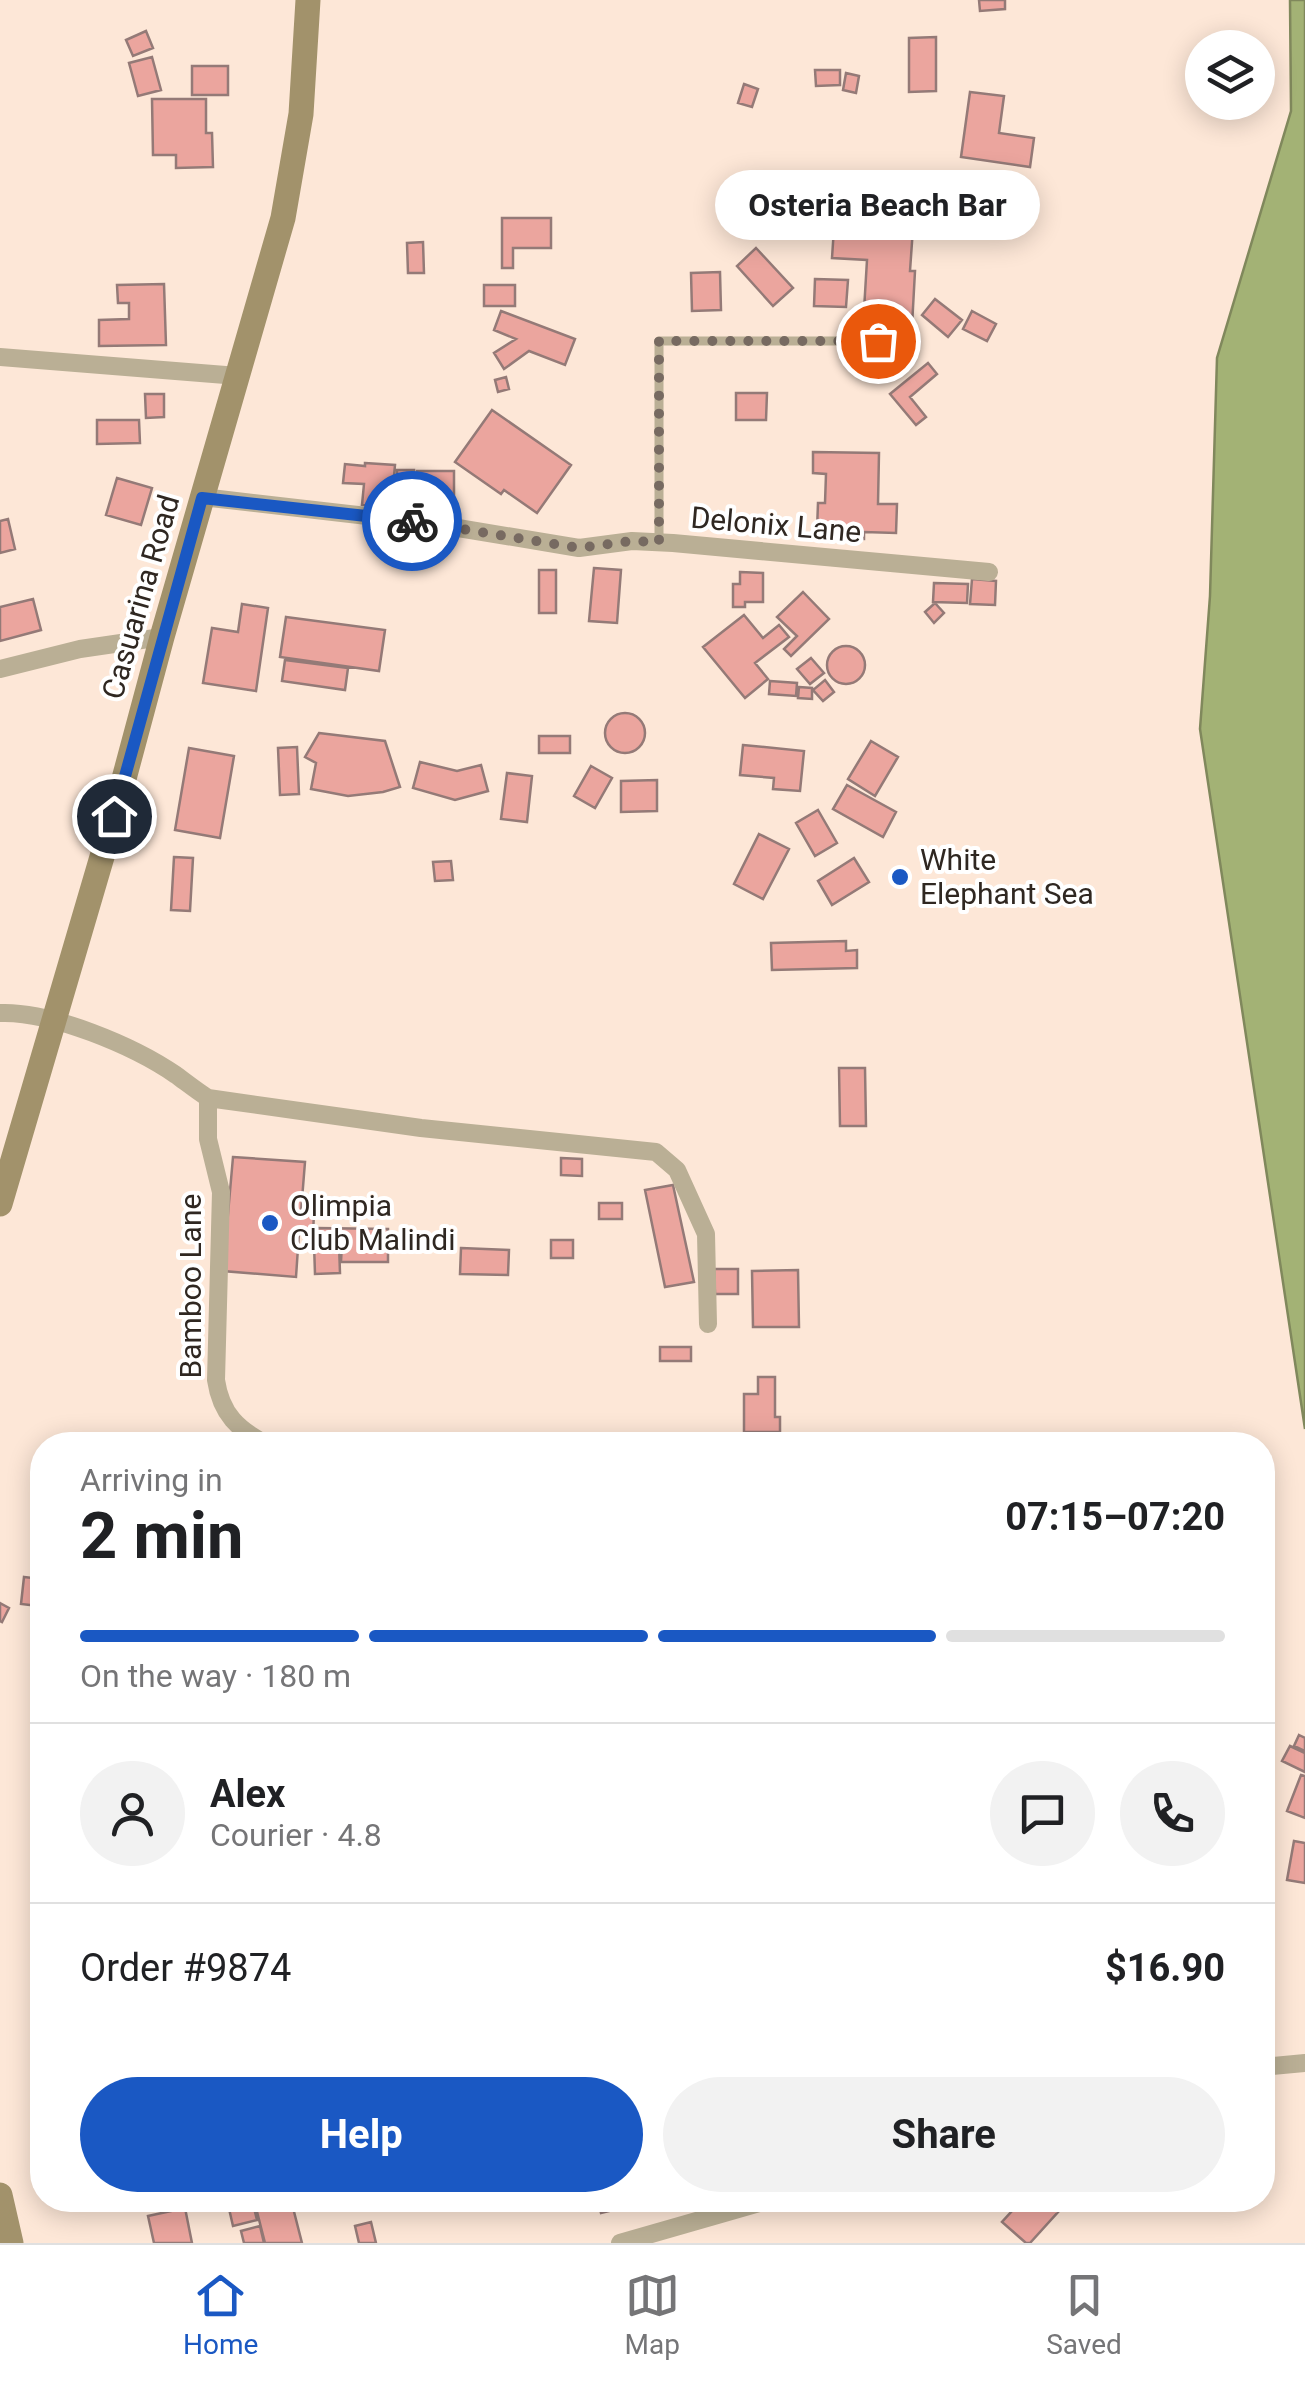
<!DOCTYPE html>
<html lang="en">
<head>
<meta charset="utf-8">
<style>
  :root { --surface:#fff; --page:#f2f2f2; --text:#202124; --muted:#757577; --line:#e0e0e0; --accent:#1a58c3 }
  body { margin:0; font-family:Roboto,sans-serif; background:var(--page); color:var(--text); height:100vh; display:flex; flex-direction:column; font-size:38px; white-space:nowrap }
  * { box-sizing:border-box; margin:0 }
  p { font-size:32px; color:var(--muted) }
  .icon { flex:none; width:55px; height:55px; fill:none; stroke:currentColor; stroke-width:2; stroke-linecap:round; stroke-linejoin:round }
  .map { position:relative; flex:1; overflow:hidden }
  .sheet { position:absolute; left:30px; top:1432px; width:1245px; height:780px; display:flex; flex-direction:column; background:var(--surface); border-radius:40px; box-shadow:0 5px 25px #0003 }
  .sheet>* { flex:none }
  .fabs { position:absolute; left:1185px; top:30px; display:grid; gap:20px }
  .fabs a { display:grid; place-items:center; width:90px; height:90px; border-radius:50%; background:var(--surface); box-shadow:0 5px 25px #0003; font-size:50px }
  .pin { position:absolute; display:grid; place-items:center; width:85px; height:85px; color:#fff; margin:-42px; border:5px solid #fff; border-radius:50%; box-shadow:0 2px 10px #0007 }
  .courier { position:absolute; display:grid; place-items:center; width:100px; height:100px; margin:-50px; border:8px solid #1a58c3; border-radius:50%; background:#fff; color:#222; box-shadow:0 2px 12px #0007 }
  .bubble { position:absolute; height:70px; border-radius:35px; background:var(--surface); box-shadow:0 5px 25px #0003; font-size:32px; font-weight:700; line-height:70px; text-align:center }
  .headline em { font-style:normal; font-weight:700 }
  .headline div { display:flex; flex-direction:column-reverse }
  .headline { display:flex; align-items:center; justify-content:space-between; height:170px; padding:0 50px }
  h1 { font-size:65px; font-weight:700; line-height:75px }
  .bar { display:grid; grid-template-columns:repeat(4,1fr); gap:15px 10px; align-content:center; height:120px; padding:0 50px }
  .bar i { height:12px; border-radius:8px; background:var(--line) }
  .bar .current { background:var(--accent) }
  .bar p { grid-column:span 4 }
  .line { display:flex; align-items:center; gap:25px; padding:0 50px; border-top:2px solid var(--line) }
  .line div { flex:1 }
  .round { display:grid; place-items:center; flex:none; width:105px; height:105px; border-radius:52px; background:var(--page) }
  .button { display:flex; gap:20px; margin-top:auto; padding:20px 50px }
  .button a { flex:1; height:115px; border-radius:60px; background:var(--accent); color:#fff; font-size:40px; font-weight:700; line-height:115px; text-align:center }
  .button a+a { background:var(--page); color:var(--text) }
  .menu { display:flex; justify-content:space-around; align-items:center; height:140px; border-top:2px solid var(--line); background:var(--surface); font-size:28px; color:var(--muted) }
  .menu a { display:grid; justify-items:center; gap:5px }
  .menu .current { color:var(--accent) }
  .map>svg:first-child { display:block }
  .water { fill:#a3b275; stroke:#80885c; stroke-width:2.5 }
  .building { fill:#eba59e; stroke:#947a77; stroke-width:2.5 }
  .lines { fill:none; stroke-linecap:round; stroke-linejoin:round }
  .lane { stroke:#baaf95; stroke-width:9 }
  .street { stroke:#baaf95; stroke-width:18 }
  .secondary { stroke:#a2926b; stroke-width:25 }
  .done { stroke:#776a61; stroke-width:10; stroke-dasharray:0 18 }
  .route { stroke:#1a58c3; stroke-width:12 }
  .poi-dot { fill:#1a58c3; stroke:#fff; stroke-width:4 }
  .labels { text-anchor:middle; stroke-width:8; stroke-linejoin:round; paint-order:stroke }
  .street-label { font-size:30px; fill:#2f2721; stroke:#fff }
  .poi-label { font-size:30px; fill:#2f2721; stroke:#fff; text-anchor:start }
</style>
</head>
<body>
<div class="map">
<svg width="1305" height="2243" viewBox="0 0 1305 2243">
  <rect width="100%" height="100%" fill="#fde7d7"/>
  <path class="water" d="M1290,0h15v1429l-105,-700 10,-133 7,-238 74,-247z"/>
  <path class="building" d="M979,0h26v9l-25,2z
    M146,31l7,17 -20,8 -7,-16z
    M936,37v54l-27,1v-54z
    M152,57l9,33 -23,6 -9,-33z
    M192,66h36v29h-36z
    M815,70h25v15l-24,1z
    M846,73l13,3 -3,17 -13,-3z
    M744,84l14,5 -6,18 -14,-4z
    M970,92l34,4 -5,37 35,5 -4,29 -69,-10z
    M152,99h54v34h6l1,34 -37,1v-13h-23z
    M872,182l64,4 -1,21 -18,-1 -1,22h-3l-3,43h5l-3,55 -16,-1v4l-33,-2 4,-67 -35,-2 2,-30 35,2z
    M1002 197a12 12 0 1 1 24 0a12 12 0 1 1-24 0Z
    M502,218h49v30h-38v20h-11z
    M423,242l1,31h-16l-1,-30z
    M756,248l37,40 -20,18 -36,-40z
    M720,272l1,38 -29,1 -1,-38z
    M815,279l33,1 -2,27 -32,-1z
    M164,284l2,61 -67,1v-26l30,-1v-16h-11l-1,-18z
    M484,285h31v21h-31z
    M935,299l27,21 -14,17 -26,-22z
    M501,311l74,28 -10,26 -36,-14 -25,18 -10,-16 22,-14 -22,-9z
    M972,311l24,13 -9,17 -24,-12z
    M928,363l9,11 -27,23 16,20 -10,8 -26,-31z
    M506,377l3,12 -11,3 -3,-12z
    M736,393h31l-1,27h-30z
    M145,394h19v23l-18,1z
    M492,410l79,55 -34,48 -33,-23 -3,4 -46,-32z
    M97,420h42l1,23 -43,1z
    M813,452l66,1 -1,51h19l-1,29 -32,-1v7l-25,-1 1,-7 -23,-1 1,-27h7l1,-29 -13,-1z
    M365,463l30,2 -4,43 -29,-3 2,-21 -21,-1 2,-19 20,2z
    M397,470h17v40h-17z
    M417,471h37v41h-37z
    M117,478l35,10 -11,37 -35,-10z
    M8,519l7,30 -15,4v-32z
    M594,568l27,2 -4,53 -28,-2z
    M539,570h17v43h-17z
    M740,572l23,1v29h-18v5h-12v-23h7z
    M972,579l24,2 -1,24 -25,-1z
    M934,583l34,1 -1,19 -34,-1z
    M803,592l26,27 -38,37 -7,-7 13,-13 -20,-19z
    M33,599l8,31 -41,11v-34z
    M935,603l9,10 -10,10 -9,-11z
    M242,604l26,4 -12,83 -53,-8 9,-55 26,4z
    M744,615l19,23 16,-13 10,12 -34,26 13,16 -23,19 -42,-51z
    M286,617l99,13 -6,41 -99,-14z
    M827 665a19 19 0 1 1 38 0a19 19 0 1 1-38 0Z
    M811,658l13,15 -14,11 -13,-15z
    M285,660l63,8 -3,22 -63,-9z
    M825,680l9,12 -11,9 -10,-11z
    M770,681l27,2 -1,13 -27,-2z
    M799,687l13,1v11l-14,-1z
    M605 733a20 20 0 1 1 40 0a20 20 0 1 1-40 0Z
    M319,733l66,8 15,46 -17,5 -35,4 -37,-7 5,-26 -11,-6z
    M539,736h31v17h-31z
    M871,741l27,16 -23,39 -27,-17z
    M743,745l61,6 -4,40 -27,-2 1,-11 -34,-3z
    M297,747l2,47 -19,1 -2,-47z
    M189,748l45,8 -14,82 -45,-8z
    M420,762l37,9 24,-6 7,26 -33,9 -42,-12z
    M591,766l21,12 -17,30 -21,-12z
    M507,773l25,3 -5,46 -26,-3z
    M657,780v31l-36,1v-31z
    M847,785l49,27 -13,25 -50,-28z
    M818,810l19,33 -22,13 -19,-33z
    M759,834l30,15 -26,50 -29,-15z
    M174,857l19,1 -3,53 -19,-1z
    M854,858l15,24 -37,23 -14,-24z
    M451,861l2,19 -18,1 -2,-19z
    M846,941v10l11,-1v18l-85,2 -1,-27z
    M839,1068h26l1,58h-26z
    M233,1157l72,5 -4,50 13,1 -1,21 -14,-1 -3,44 -73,-6z
    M561,1158l21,1v17l-21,-1z
    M673,1185l21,97 -29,5 -20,-97z
    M599,1203h23v16h-23z
    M316,1228l72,1v33h-47l1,-20h-27z
    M551,1240h22v18h-22z
    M314,1244h25l1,29 -25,1z
    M461,1248l48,2 -1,25 -48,-1z
    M714,1269h24v25h-23z
    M798,1270l1,57h-46l-1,-56z
    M660,1347h31v14h-31z
    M758,1377h17v40h5v15h-36v-38h14z
    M24,1577l18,2 -3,27 -18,-2z
    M0,1603l9,5 -7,14 -2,-1z
    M1299,1735l6,3v13l-11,-5z
    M1290,1746l15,7v19l-23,-11z
    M1301,1775l4,1v42l-18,-7z
    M1294,1841l11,2v40l-18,-3z
    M141,2200h28l-26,7z
    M227,2200h25l5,20 -24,6z
    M254,2200h37l11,43h-37z
    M615,2200l2,9 -16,4 -3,-12z
    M1022,2200h22l14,12 -28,31h-4l-24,-21z
    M185,2208l7,35h-38l-6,-27z
    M371,2222l5,21h-17l-4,-17z
    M260,2226l4,17h-20l-3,-12z"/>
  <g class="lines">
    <path class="lane" d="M659,543v-202h219"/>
    <path class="street" d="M0,357l238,19
      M202,497l226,26 151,25 53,-7 41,2 316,29
      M0,669l80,-20 82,-12
      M0,1013c51,-2 134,33 176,62 11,8 21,16 32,23v41l13,53 -5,188c5,34 22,50 52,65
      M208,1098l213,30 235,24 21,18 29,64 2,90
      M1262,2067l43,-4
      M620,2243l150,-43"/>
    <path class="secondary" d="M0,1204l114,-388 48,-179 121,-419 18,-104 7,-114
      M0,2195l11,48"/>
  </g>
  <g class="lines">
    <path class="done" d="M412,521l167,27 53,-7 27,1v-201h219"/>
    <path class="route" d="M114,816l88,-318 210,23"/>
  </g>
  <g class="poi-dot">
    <circle cx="900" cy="877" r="10"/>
    <circle cx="270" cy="1223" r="10"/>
  </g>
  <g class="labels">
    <g class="street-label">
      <text transform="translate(776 525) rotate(5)" y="10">Delonix Lane</text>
      <text transform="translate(141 597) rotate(-74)" y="10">Casuarina Road</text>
      <text transform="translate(191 1286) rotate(-90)" y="10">Bamboo Lane</text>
    </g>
    <g class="poi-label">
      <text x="920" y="870">White<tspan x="920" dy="34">Elephant Sea</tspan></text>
      <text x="290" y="1216">Olimpia<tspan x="290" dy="34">Club Malindi</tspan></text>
    </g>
  </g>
</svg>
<div class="fabs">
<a><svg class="icon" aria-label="layers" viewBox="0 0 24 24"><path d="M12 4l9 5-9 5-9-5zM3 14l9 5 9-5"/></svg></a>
</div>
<div class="pin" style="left:878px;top:341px;background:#ea580c"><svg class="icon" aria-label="bag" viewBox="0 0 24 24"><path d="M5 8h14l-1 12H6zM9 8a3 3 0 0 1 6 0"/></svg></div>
<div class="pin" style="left:114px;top:816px;background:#1f2937"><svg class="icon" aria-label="home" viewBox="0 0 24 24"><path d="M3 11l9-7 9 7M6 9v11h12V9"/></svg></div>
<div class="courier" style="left:412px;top:521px"><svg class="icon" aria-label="bike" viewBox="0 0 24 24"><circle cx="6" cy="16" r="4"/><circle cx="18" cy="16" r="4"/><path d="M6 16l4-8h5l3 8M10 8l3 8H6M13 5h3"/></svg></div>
<div class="bubble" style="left:715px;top:170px;width:325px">Osteria Beach Bar</div>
<section class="sheet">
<div class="headline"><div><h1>2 min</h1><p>Arriving in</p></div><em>07:15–07:20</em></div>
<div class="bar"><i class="current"></i><i class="current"></i><i class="current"></i><i></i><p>On the way · 180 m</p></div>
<div class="line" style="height:180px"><a class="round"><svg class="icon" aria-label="person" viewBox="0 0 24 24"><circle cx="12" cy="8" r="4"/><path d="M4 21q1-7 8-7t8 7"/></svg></a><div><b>Alex</b><p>Courier · 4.8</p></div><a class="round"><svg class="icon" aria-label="chat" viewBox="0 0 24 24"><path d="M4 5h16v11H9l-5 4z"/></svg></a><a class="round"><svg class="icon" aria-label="phone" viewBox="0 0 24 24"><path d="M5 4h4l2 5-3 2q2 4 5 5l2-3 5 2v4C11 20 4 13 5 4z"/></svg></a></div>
<div class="line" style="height:130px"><div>Order #9874</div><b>$16.90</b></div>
<div class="button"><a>Help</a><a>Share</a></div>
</section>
</div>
<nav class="menu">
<a class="current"><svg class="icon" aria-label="home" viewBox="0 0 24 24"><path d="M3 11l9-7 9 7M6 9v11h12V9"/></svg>Home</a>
<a><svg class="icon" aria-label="map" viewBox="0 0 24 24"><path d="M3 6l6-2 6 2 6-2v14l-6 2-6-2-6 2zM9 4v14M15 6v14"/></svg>Map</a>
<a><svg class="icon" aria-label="saved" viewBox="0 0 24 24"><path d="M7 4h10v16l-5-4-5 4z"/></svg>Saved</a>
</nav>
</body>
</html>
